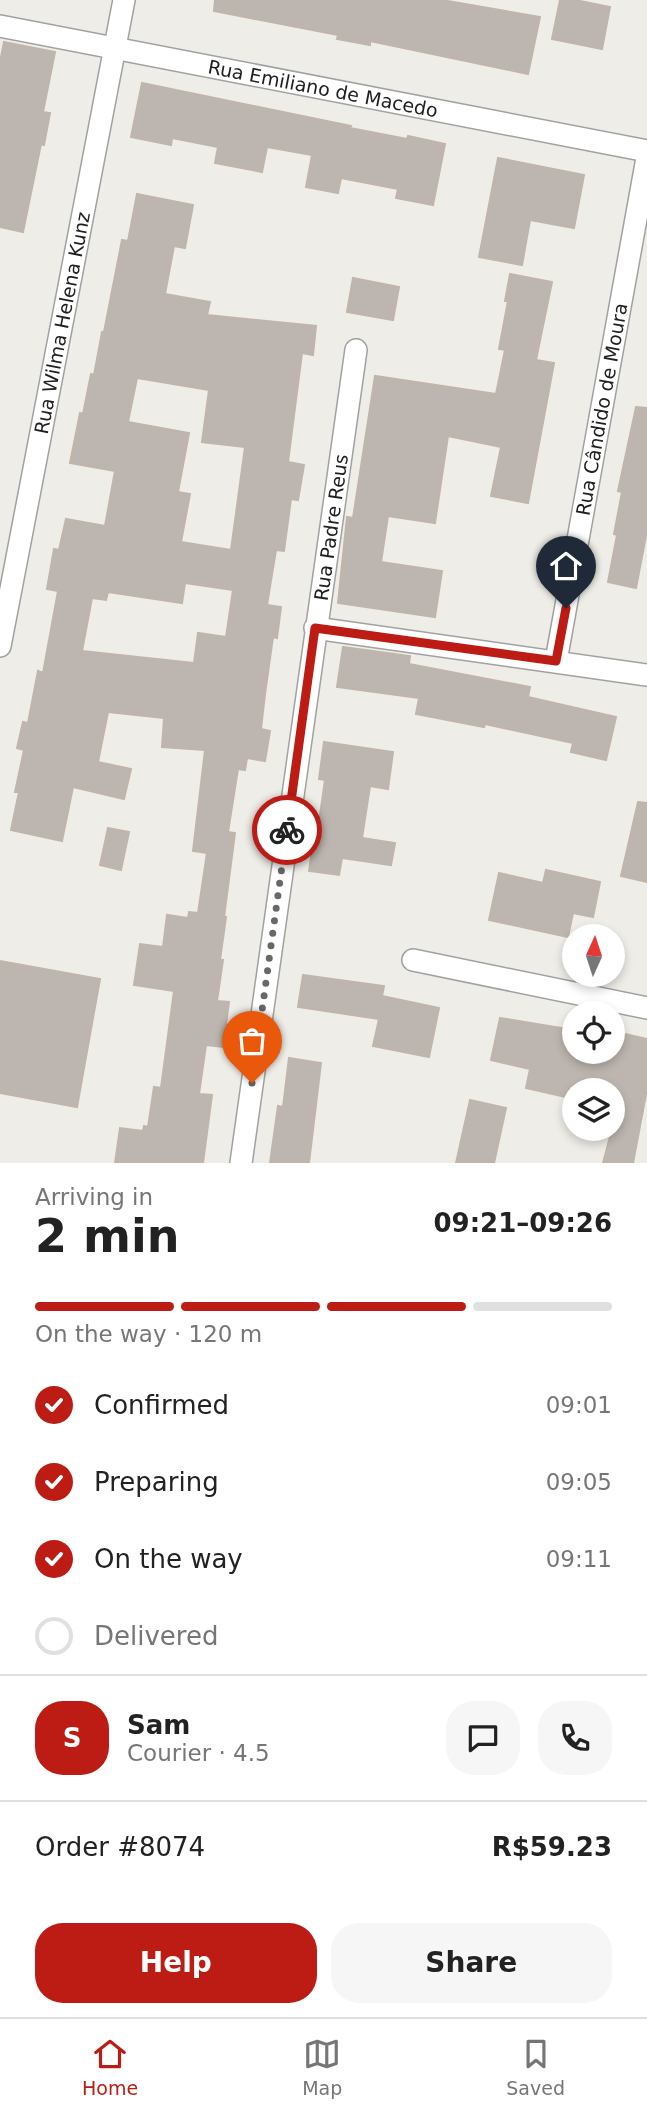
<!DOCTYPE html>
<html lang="en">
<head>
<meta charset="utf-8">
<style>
  :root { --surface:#fff; --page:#f6f6f6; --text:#222; --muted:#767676; --line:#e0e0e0; --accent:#bc1c13 }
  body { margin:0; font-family:"DejaVu Sans",sans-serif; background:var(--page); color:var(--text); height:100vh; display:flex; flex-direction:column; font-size:26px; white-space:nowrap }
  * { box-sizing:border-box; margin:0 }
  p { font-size:23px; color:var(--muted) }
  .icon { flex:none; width:38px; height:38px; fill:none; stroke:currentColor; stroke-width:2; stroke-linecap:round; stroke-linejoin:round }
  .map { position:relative; height:1163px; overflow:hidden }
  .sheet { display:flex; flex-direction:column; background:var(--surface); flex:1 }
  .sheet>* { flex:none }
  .needle { width:46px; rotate:3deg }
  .fabs { position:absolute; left:562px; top:924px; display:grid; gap:14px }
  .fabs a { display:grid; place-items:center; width:63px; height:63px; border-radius:50%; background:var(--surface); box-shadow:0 4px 10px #0003; font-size:35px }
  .pin { position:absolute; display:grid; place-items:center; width:60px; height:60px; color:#fff; margin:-72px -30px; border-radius:50% 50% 50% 0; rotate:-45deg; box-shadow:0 0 7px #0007 }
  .pin .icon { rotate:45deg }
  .courier { position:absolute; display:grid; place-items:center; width:70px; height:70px; margin:-35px; border:5px solid #bc1c13; border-radius:50%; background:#fff; color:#222; box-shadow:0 2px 9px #0007 }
  .headline em { font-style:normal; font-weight:700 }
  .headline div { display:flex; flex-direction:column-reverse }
  .headline { display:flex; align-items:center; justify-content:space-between; height:119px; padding:0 35px }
  h1 { font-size:46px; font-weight:700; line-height:52px }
  .bar { display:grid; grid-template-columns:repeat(4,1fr); gap:10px 7px; align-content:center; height:84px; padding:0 35px }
  .bar i { height:9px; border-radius:5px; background:var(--line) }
  .bar .current { background:var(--accent) }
  .bar p { grid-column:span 4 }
  .line { display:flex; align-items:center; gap:18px; padding:0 35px; border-top:2px solid var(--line) }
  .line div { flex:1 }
  .round { display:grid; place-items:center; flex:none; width:74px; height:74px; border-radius:28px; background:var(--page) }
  ol { padding:0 35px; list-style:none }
  li { display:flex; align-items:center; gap:21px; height:77px }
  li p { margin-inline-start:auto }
  li .icon { padding:7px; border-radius:50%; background:var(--accent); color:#fff; stroke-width:4 }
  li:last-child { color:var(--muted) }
  li i { width:38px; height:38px; border:4px solid var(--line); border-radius:50% }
  .primary-button { display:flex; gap:14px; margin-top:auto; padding:14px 35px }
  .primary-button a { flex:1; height:80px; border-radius:28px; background:var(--accent); color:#fff; font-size:28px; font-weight:700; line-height:80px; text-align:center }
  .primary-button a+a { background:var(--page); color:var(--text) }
  .menu { display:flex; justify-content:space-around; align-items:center; height:98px; border-top:2px solid var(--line); background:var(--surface); font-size:19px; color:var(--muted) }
  .menu a { display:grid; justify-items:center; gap:4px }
  .menu .current { color:var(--accent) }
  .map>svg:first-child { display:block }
  .building { fill:#bdb6b0; stroke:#c0b5ab; stroke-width:2; fill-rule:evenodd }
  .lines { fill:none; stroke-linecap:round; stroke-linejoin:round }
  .minor-casing { stroke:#a1a1a1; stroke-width:24 }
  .minor { stroke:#fff; stroke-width:21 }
  .done { stroke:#686866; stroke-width:7; stroke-dasharray:0 12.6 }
  .route { stroke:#bc1c13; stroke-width:9 }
  .labels { text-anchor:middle; stroke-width:7; stroke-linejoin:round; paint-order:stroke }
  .street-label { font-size:19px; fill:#202020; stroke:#fff }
</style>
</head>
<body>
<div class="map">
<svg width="647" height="1163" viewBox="0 0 647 1163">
  <rect width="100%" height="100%" fill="#efede7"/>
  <path class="building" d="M215,0h227l98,17 -12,57 -158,-33v4l-33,-6 1,-4 -124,-24z
    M560,0h15l35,7 -8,42 -50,-10z
    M4,42l51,10 -12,60 7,1 -6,32 -3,-1 -18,88 -23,-5v-165z
    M142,83l209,43 -1,2 57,11 1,-3 37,8 -12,61 -37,-7 2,-9 -57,-11 -3,15 -32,-6 6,-32 -45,-8 -5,25 -47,-9 3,-16 -46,-9 -1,7 -40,-8z
    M498,158l86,17 -10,53 -44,-8 -8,45 -43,-8z
    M137,194l56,11 -8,43 -11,-2 -9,48 45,8 -3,13 109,11 -3,29 -11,-2 -14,109 16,3 -6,35 -7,-1 -7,52 -8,-1 -9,55 14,2 -4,31 -4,-1 -8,57 -4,35 9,2 -5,30 -18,-3 -2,12 -7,-1 -10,63 7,1 -11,84h2l-6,43h3l-6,41 12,1 -6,45 -17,-2 -7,49 13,1 -9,68h-88l5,-35 23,3 1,-5 4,1 6,-40 7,1 13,-97 -40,-6 6,-41 23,3 4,-32 21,3 1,-6 9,1 9,-60 -14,-2 12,-101 -43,-3 2,-29 -56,-6 -10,50 33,7 -7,30 -51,-12 -11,54 -51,-11 8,-38h-4l9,-42 -7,-2 6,-26 5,1 10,-52 5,2 15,-82 -11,-2 7,-40 5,1 7,-31 39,7 10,-55 -45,-8 10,-50 3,1 8,-40 3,1 8,-43h2l18,-92 6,1zM137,378l72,12 -7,52 43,5 -14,103 -50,-8 9,-48 -12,-2 11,-59 -61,-11zM185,583l48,7 -7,47 -28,-4 -4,30 -112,-12 10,-53 14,2 2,-8 74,11z
    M510,274l42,8 -16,78 18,3 -26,140 -37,-7 10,-49 -53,-11 -13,87 -47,-7 -7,46 61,9 -7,46 -97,-14 9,-86 6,1 22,-142 121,18 9,-44 -6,-1 9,-48h-3z
    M353,278l46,9 -6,33 -46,-8z
    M636,407l11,1v123l-11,57 -28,-6 9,-47 -3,-1 8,-42 -4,-1z
    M343,647l67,9 -1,8 121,23 -2,10 88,20 -10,43 -35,-8 2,-9 -88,-19 -1,3 -68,-13 3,-16 -82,-11z
    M324,742l69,10 -5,37 -18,-3 -8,52 33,5 -4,22 -49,-7 -3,17 -30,-4 3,-21h3l10,-70 -6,-1z
    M638,802l9,1v79l-26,-6z
    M108,828l21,4 -8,38 -21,-5z
    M546,870l54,12 -7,35 -20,-4 -5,24 -79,-17 10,-47 44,10z
    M0,961l100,18 -23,128 -77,-14z
    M303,975l81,11 -2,10 57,12 -10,49 -56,-11 6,-27 -81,-12z
    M500,1018l74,12v22h38v-21l35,8v50l-14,74h-30l9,-34v-39h-44l-2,7 -40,-9 4,-19 -39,-9z
    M289,1058l32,5 -12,100h-39l8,-57 5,1z
    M470,1100l36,8 -12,55h-38z"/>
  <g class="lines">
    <g class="minor-casing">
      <g id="minor">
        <path id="s1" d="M0,26l647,125"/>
        <path d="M315,628l332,47"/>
        <path id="s2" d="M0,646l124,-646"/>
        <path id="s3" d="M556,661l91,-503"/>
        <path d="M413,960l234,48"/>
        <path id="s4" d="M241,1163l115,-813"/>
      </g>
    </g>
    <use href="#minor" class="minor"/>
  </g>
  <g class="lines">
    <path class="done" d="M252,1083l35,-253"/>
    <path class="route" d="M287,830l28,-202 241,33 10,-53"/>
  </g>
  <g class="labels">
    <g class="street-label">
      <text dy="7" stroke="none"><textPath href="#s1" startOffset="329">Rua Emiliano de Macedo</textPath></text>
      <text dy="7" stroke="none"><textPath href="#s2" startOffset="329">Rua Wilma Helena Kunz</textPath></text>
      <text dy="7" stroke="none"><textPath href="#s3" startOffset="256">Rua Cândido de Moura</textPath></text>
      <text dy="7" stroke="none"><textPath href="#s4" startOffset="642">Rua Padre Reus</textPath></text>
    </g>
  </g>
</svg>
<div class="fabs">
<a><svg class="needle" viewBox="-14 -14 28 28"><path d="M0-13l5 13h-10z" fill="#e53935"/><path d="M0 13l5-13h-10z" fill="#767676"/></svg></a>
<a><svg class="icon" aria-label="locate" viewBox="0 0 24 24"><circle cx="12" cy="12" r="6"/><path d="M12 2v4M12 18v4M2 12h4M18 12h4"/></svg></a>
<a><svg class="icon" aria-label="layers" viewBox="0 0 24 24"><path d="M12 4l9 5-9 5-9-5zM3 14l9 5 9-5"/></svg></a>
</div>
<div class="pin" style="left:252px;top:1083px;background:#ea580c"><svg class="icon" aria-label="bag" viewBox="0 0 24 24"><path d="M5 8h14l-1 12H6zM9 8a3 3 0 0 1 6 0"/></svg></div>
<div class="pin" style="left:566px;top:608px;background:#1f2937"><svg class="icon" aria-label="home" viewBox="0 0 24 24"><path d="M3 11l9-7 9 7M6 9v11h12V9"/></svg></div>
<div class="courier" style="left:287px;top:830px"><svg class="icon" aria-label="bike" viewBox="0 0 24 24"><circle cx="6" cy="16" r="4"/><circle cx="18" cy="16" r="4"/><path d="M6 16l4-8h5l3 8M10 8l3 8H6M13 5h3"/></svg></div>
</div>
<section class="sheet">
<div class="headline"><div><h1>2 min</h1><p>Arriving in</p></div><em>09:21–09:26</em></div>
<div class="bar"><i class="current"></i><i class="current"></i><i class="current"></i><i></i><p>On the way · 120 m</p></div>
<ol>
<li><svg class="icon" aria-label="check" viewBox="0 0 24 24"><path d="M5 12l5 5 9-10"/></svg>Confirmed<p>09:01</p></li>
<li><svg class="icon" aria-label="check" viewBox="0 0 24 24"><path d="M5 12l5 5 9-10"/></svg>Preparing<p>09:05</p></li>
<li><svg class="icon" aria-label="check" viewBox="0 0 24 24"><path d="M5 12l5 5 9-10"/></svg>On the way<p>09:11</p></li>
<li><i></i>Delivered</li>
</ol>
<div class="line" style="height:126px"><b class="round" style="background:var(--accent);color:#fff">S</b><div><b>Sam</b><p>Courier · 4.5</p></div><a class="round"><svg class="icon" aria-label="chat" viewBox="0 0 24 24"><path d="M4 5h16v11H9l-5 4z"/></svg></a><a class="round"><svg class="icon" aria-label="phone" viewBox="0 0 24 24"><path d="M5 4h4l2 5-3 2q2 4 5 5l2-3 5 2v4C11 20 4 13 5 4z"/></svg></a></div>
<div class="line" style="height:91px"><div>Order #8074</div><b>R$59.23</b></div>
<div class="primary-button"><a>Help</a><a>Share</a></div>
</section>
<nav class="menu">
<a class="current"><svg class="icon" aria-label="home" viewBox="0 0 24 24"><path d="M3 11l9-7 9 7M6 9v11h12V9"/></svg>Home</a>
<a><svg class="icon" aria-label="map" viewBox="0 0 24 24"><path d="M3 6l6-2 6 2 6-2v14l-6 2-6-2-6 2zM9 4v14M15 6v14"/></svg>Map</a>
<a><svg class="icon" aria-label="saved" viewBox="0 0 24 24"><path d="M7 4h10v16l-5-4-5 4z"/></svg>Saved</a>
</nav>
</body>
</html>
